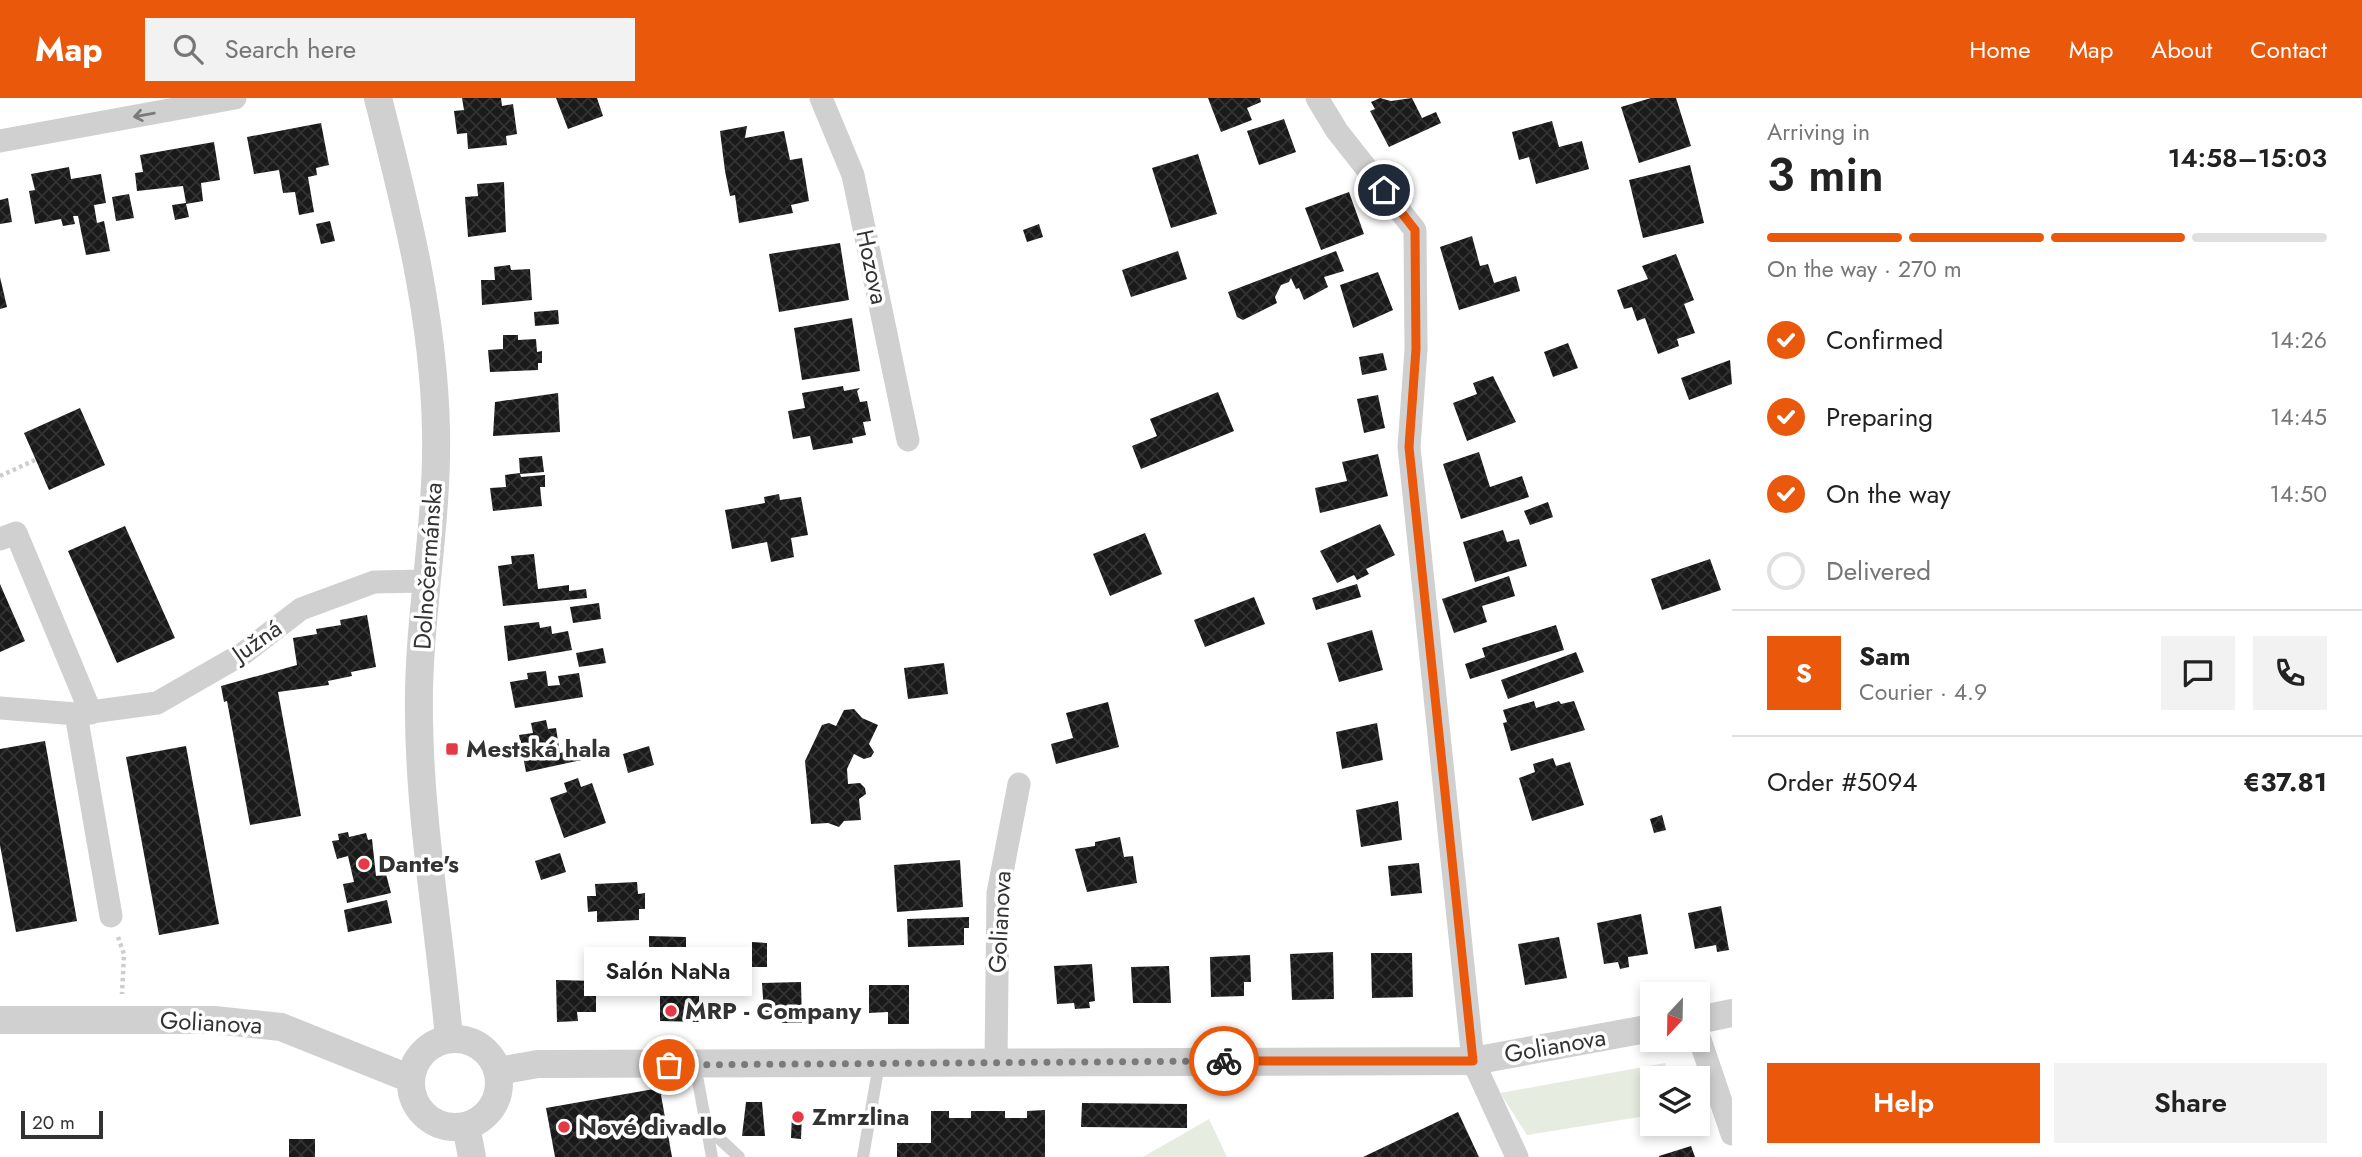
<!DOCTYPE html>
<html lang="en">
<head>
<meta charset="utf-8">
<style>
  :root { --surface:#fff; --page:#f2f2f2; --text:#222; --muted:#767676; --line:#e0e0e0; --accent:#ea580c }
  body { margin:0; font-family:Jost,sans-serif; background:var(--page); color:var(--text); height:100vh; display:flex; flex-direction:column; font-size:26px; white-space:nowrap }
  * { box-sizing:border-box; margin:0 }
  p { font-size:23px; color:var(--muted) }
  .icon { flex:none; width:38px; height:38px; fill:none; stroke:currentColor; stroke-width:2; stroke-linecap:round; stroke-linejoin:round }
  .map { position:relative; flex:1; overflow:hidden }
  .side { display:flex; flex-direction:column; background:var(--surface); width:630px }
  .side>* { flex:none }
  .needle { width:46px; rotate:202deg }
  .fabs { position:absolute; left:1640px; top:884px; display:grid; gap:14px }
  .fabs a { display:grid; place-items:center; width:70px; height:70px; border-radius:0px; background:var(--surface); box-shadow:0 4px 10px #0003; font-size:35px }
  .scale { position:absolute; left:21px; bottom:18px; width:82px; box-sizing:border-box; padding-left:7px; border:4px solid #333; border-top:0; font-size:19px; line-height:24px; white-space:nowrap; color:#333; -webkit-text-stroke:5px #fff; paint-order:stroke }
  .pin { position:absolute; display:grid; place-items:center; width:60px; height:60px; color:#fff; margin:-30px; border:4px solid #fff; border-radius:50%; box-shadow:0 2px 7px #0007 }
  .courier { position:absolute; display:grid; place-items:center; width:70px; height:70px; margin:-35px; border:5px solid #ea580c; border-radius:50%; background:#fff; color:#222; box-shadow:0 2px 9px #0007 }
  .bubble { position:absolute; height:49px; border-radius:0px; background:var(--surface); box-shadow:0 4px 10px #0003; font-size:23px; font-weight:600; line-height:49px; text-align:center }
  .headline em { font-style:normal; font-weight:600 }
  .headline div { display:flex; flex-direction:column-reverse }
  .headline { display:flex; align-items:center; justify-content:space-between; height:119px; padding:0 35px }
  h1 { font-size:46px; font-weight:600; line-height:52px }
  .bar { display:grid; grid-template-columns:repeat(4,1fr); gap:10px 7px; align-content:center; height:84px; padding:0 35px }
  .bar i { height:9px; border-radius:5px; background:var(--line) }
  .bar .on { background:var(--accent) }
  .bar p { grid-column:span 4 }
  .line { display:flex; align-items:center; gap:18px; padding:0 35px; border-top:2px solid var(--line) }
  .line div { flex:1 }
  .round { display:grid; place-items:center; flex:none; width:74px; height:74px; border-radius:0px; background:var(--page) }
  ol { padding:0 35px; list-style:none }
  li { display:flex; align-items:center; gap:21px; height:77px }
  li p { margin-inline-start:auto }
  li .icon { padding:7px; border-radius:50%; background:var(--accent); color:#fff; stroke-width:4 }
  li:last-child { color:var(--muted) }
  li i { width:38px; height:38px; border:4px solid var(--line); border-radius:50% }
  .cta { display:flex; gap:14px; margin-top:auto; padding:14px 35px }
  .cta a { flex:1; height:80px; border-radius:0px; background:var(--accent); color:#fff; font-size:28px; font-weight:600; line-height:80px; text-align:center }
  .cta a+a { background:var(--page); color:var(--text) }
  header { display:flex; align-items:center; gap:42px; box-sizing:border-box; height:98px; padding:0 35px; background:var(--accent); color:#fff }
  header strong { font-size:33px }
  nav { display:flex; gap:38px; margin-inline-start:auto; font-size:24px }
  .search { width:490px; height:63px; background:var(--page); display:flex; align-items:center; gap:18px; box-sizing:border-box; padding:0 24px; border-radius:0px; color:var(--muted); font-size:26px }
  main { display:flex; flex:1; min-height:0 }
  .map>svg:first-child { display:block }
  .green { fill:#e6ecdf }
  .building { fill:url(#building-cross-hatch) }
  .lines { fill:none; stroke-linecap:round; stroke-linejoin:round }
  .path { stroke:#cdcdcd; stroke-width:4.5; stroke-dasharray:3.5 3.5; stroke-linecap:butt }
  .service { stroke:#d0d0d0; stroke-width:12 }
  .minor { stroke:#d0d0d0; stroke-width:23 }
  .tertiary { stroke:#d0d0d0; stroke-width:28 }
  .oneway { stroke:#7a7a7a }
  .done { stroke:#7a7a7a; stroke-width:7; stroke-dasharray:0 12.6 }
  .route { stroke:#ea580c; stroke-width:9 }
  .poi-dot { fill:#e63946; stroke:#fff; stroke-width:2.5 }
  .labels { text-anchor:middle; stroke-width:7; stroke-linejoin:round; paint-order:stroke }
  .street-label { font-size:24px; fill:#333; stroke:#fff }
  .poi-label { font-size:24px; font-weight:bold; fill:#333; stroke:#fff; text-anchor:start }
</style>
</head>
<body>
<header>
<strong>Map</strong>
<div class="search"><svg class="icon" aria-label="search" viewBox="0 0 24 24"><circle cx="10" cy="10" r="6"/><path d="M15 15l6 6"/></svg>Search here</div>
<nav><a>Home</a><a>Map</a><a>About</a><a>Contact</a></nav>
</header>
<main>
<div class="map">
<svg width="1732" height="1059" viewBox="0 0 1732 1059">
  <defs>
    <pattern id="building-cross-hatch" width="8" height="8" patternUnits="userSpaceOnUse" patternTransform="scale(1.75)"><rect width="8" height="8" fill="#1a1a1a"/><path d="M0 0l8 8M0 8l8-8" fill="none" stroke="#333"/></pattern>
  </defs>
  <rect width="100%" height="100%" fill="#fff"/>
  <path class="green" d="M1665,965l5,15h-18v37l-125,20 -27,-42z
    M1209,1021l18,38h-84z"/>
  <path class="building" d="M462,0h39l1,8 11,-2 4,30 -11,2 1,9 -39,4 -1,-16 -10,1 -3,-23 10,-1z
    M556,0h41l6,18 -35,13z
    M1208,0h52l1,4 -14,6 5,12 -31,12z
    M1380,0l11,3 21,-3 10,20 14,-6 5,11 -52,24 -19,-36 5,-2 -4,-7z
    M1651,0h25l15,48 -52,17 -18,-56z
    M1284,21l12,33 -37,13 -12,-34z
    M1552,23l7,26 23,-6 7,28 -53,15 -7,-27 -10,3 -7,-28z
    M321,25l8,42 -13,3 1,7 -9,2 6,35 -15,3 -4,-23 -12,1 -4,-23 -25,4 -7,-37z
    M747,28l-2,12 39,-7 6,29 12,-2 7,43 -18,4 2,8 -54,10 -4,-28 -5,1 -5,-25 -5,-40z
    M214,44l6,38 -19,3 2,18 -17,3 3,13 -14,3 -3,-15 14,-2 -3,-17 -46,5 -2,-18 8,-1 -3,-17z
    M1198,56l19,60 -46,14 -19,-60z
    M1690,67l14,58 -61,15 -14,-58z
    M69,69l2,12 30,-5 5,29 -12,2 3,18 7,-2 6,30 -24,4 -8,-39h-5l2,8 -12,2 -2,-7 -26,5 -6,-33 6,-1 -4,-16z
    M504,84l2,50 -38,5 -3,-40 13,-1 -1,-12z
    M1349,94l15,42 -43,16 -16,-42z
    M129,96l5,24 -18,3 -4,-24z
    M8,100l4,24 -12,2v-24z
    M330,123l5,20 -14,3 -5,-20z
    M1039,126l4,13 -16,5 -4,-12z
    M1472,138l8,30 8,-2 6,19 22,-7 4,15 -61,19 -19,-63z
    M840,145l9,57 -70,12 -10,-58z
    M1178,153l9,28 -56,18 -9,-27z
    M1336,153l8,20 -20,6 4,10 -24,13 -5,-12 -3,1 -5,-11 -2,4 -8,3 -6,12 2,6 -34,17 -6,-3 -9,-25z
    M1676,156l18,46 -10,4 11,29 -18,6 2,7 -21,8 -13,-36 -8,3 -5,-14 -8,2 -7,-19 31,-11 -6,-13z
    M510,167l1,5 19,-1 2,31 -50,5 -1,-25h14l-1,-13z
    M1378,174l15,38 -40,18 -13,-43z
    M0,179l7,30 -7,2z
    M558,212l1,14 -24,2 -1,-14z
    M852,220l8,53 -58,9 -8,-52z
    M503,237h15v5l18,-1 1,13 5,-1v12h-4v7l-48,2 -2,-22 15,-1z
    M1568,245l10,25 -25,9 -9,-25z
    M1383,255l4,17 -25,5 -3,-18z
    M1730,262l2,24 -43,16 -8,-22z
    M1493,278l23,46 -49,19 -14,-38 24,-9 -4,-11z
    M843,288l1,5 16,-3 -3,3 3,11 7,-1 4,20 -8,1 3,13 -14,3 1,5 -40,7 -3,-14 -17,3 -5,-28 17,-3 -3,-15z
    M1218,294l16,39 -93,38 -9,-23 25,-10 -7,-17z
    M558,295l2,39 -67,4 2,-34z
    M1378,297l7,33 -21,5 -7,-34z
    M80,310l25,57 -56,25 -25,-57z
    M1479,354l11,35 32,-11 7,21 -68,22 -18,-55z
    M1378,356l10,42 -68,17 -5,-25 32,-7 -5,-19z
    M542,358l2,16 -24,2 1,3 24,-2v12h-5l2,19 -49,5 -3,-23 16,-1 -1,-12 15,-2 -1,-15z
    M779,396l1,6 21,-3 7,38 -17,3 3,19 -23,5 -4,-20 -35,7 -7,-39 40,-7 -1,-6z
    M1548,404l5,15 -23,8 -6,-14z
    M1380,426l15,31 -29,14 3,5 -12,6 -3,-5 -17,8 -17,-32z
    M125,428l50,112 -58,25 -49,-112z
    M1503,432l4,12 12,-3 8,27 -52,16 -12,-40z
    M1145,435l17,41 -52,22 -17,-42z
    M534,456l4,35 31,-4v6l17,-2 1,9 -84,8 -5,-40 14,-2 -1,-8z
    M1710,461l11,31 -59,20 -11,-31z
    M1509,478l6,20 -33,10 5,16 -33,11 -12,-34z
    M0,486l25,57 -25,11z
    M1357,486l4,13 -45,13 -4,-12z
    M1254,499l11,27 -60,23 -11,-27z
    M599,505l2,16 -28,4 -3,-16z
    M367,517l9,52 -25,5 1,4 -24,5 1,4 -51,7 23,124 -51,9 -23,-124 -3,1 -3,-16 76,-21 -4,-27 24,-4 -1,-5 25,-4 -1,-5z
    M539,524l1,6 11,-2 1,8 16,-3 4,19 -64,11 -4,-35z
    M1556,527l8,25 -94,29 -5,-15 20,-7 -3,-9z
    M1372,532l11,40 -44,12 -12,-39z
    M603,550l3,15 -27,4 -3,-14z
    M1576,554l8,20 -76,27 -7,-19z
    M944,565l4,31 -40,5 -4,-31z
    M546,573l2,15 12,-1 -2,-9 21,-3 4,24 -68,11 -5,-26 18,-3 -1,-6z
    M1534,603l2,7 23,-7 2,3 13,-3 11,29 -74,21 -8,-28 4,-1 -4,-12z
    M1108,604l11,45 -63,17 -5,-20 22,-6 -7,-25z
    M854,611l8,9 16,7 -9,19 5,8 -3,5 -7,2 -10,-5 -7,15 1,15 12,-1 5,5 1,6 -7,5 2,21 -17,1 -5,6 -11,-4 -17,1 -6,-63 17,-36 7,-2 7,3 8,-16z
    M546,622l2,9 8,-1 4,25 23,-5 3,11 -60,13 -7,-37 14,-2 -2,-10z
    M1377,625l6,37 -41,9 -6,-37z
    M45,643l32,180 -61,11 -16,-87v-96z
    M186,648l33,178 -60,11 -33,-178z
    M649,648l5,19 -26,8 -5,-19z
    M1553,660l3,8 14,-4 14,43 -52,16 -13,-43 16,-6 -2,-8z
    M578,680l3,9 11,-4 14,40 -42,15 -14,-40 17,-6 -3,-9z
    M1398,703l4,39 -41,7 -5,-37z
    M1662,717l4,15 -12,3 -4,-14z
    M348,734l1,5 17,-4 2,7 4,-1 4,37 10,-2 5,19 -44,10 -4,-19 11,-2 -6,-26 -11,3 -5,-18 7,-1 -1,-6z
    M1120,739l4,20 9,-1 4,27 -50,9 -12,-43 20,-3v-4z
    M560,755l6,19 -25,8 -6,-19z
    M960,762l3,47 -66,5 -3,-47z
    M1419,765l3,30 -31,3 -3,-30z
    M637,784l1,12 7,-1v16h-6v11l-42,2v-11l-9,1 -1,-16h9l-1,-12z
    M387,802l5,23 -44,9 -4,-22z
    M1721,808l8,44 -12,2 -1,-7 -21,4 -7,-36z
    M1641,816l7,40 -20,3 1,10 -9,2 -2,-7 -14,2 -7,-41z
    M969,819v11h-5v17l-56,2 -1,-28z
    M649,838l37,1v30h-37z
    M1559,839l8,41 -42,7 -7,-41z
    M752,844l15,1v24h-15z
    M1333,854l1,47 -42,1 -2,-46z
    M1371,855h41l1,44 -41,1z
    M1250,857l1,27h-7v14l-33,1 -1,-40z
    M1092,866l3,37 -6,1 1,6 -15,1 -1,-6 -17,1 -3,-38z
    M1169,868l2,37h-38l-2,-36z
    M556,882l40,1v31h-19l1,9 -21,1z
    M660,884h39v40l-39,-1z
    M801,884l1,41h-20v-11h-18l-2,-29z
    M869,887h40v39h-21v-12l-19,1z
    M656,987l8,6 -3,4 11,62h-117l-9,-49 108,-19z
    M746,1004h16l3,34h-23z
    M1082,1005l105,1v24l-106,-1z
    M1045,1012v47h-148v-14h34v-32h18v7h22v-7h34v7h22v-7z
    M1458,1014l21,45h-116z
    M792,1016h10l-1,25 -10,-1z
    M289,1041h26v18h-26z
    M1691,1048l4,11h-36v-1z"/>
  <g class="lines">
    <path class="path" d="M0,378l35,-16
      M118,839l6,17 -2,40"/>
    <path class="service" d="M695,967l17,92
      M708,1030l31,29
      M863,1059l16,-93"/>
    <path class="minor" d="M821,0l32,77 55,265
      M1317,0l20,33 78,99 1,119 -7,98 64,614 44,96
      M0,43l235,-43
      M0,441l16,-6 75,180
      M0,610l76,6 81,-11 87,-50 57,-44 73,-27 52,-1
      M76,616l35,202
      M1698,936l34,100
      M996,964l2,-169 21,-109"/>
    <path class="tertiary" d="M378,0c28,110 56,219 58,333 2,96 -19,191 -17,286 1,108 21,215 30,322
      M0,922h214l67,7 130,52
      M1698,922l34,-7
      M411 985a44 44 0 1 1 88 0a44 44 0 1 1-88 0Z
      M498,973l40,-7 935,-3 179,-33
      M466,1028l6,31"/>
  </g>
  <defs><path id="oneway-shaft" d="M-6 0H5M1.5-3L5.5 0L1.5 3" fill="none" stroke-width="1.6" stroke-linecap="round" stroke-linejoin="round" transform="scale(1.75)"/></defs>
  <use class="oneway" href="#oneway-shaft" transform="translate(144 17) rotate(170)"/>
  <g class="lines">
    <path class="done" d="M669,967l555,-4"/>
    <path class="route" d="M1224,963h249l-64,-614 7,-98 -1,-119 -31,-40"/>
  </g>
  <g class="poi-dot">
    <rect x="445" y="644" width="14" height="14" rx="3.5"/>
    <circle cx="364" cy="766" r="7"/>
    <circle cx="671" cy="913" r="7"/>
    <circle cx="798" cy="1019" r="7"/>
    <circle cx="564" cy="1029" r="7"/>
  </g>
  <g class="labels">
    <g class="street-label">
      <text transform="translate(872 169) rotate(78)" y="8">Hozova</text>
      <text transform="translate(428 468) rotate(-86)" y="8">Dolnočermánska</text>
      <text transform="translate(257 543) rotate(-35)" y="8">Južná</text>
      <text transform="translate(1000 824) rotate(-87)" y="8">Golianova</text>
      <text transform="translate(211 925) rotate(3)" y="8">Golianova</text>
      <text transform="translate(1555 948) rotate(-10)" y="8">Golianova</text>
    </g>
    <g class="poi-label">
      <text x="466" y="659">Mestská hala</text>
      <text x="378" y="774">Dante's</text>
      <text x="685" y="921">MRP - Company</text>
      <text x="812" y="1027">Zmrzlina</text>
      <text x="578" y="1037">Nové divadlo</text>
    </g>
  </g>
</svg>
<div class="fabs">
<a><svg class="needle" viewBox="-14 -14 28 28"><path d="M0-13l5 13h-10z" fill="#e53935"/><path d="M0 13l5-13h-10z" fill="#767676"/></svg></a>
<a><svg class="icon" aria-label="layers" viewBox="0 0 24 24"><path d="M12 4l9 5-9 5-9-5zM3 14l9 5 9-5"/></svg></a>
</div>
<div class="scale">20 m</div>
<div class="pin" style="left:669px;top:967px;background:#ea580c"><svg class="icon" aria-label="bag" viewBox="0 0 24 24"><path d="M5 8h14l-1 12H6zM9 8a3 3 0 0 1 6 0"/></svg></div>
<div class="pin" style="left:1384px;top:92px;background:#1f2937"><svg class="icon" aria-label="home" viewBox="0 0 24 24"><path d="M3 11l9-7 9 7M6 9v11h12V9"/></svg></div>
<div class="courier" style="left:1224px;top:963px"><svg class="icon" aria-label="bike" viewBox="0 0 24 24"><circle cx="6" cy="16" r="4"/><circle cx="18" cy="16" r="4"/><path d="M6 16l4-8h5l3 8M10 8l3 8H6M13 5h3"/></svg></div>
<div class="bubble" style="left:584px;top:849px;width:168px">Salón NaNa</div>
</div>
<section class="side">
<div class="headline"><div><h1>3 min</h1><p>Arriving in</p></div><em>14:58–15:03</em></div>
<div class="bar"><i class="on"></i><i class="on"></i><i class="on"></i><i></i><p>On the way · 270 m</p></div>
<ol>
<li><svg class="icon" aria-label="check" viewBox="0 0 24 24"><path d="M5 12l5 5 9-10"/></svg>Confirmed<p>14:26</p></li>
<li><svg class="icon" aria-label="check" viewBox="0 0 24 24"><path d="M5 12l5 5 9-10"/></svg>Preparing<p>14:45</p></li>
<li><svg class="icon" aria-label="check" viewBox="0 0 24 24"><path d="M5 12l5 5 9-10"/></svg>On the way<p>14:50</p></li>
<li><i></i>Delivered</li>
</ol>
<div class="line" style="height:126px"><b class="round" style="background:var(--accent);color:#fff">S</b><div><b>Sam</b><p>Courier · 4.9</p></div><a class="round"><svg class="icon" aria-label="chat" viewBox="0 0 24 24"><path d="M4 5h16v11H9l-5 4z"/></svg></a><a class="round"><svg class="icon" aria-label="phone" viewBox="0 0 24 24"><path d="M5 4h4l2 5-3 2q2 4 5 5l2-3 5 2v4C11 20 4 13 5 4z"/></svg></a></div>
<div class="line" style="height:91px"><div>Order #5094</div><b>€37.81</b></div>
<div class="cta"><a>Help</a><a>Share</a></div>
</section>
</main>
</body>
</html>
